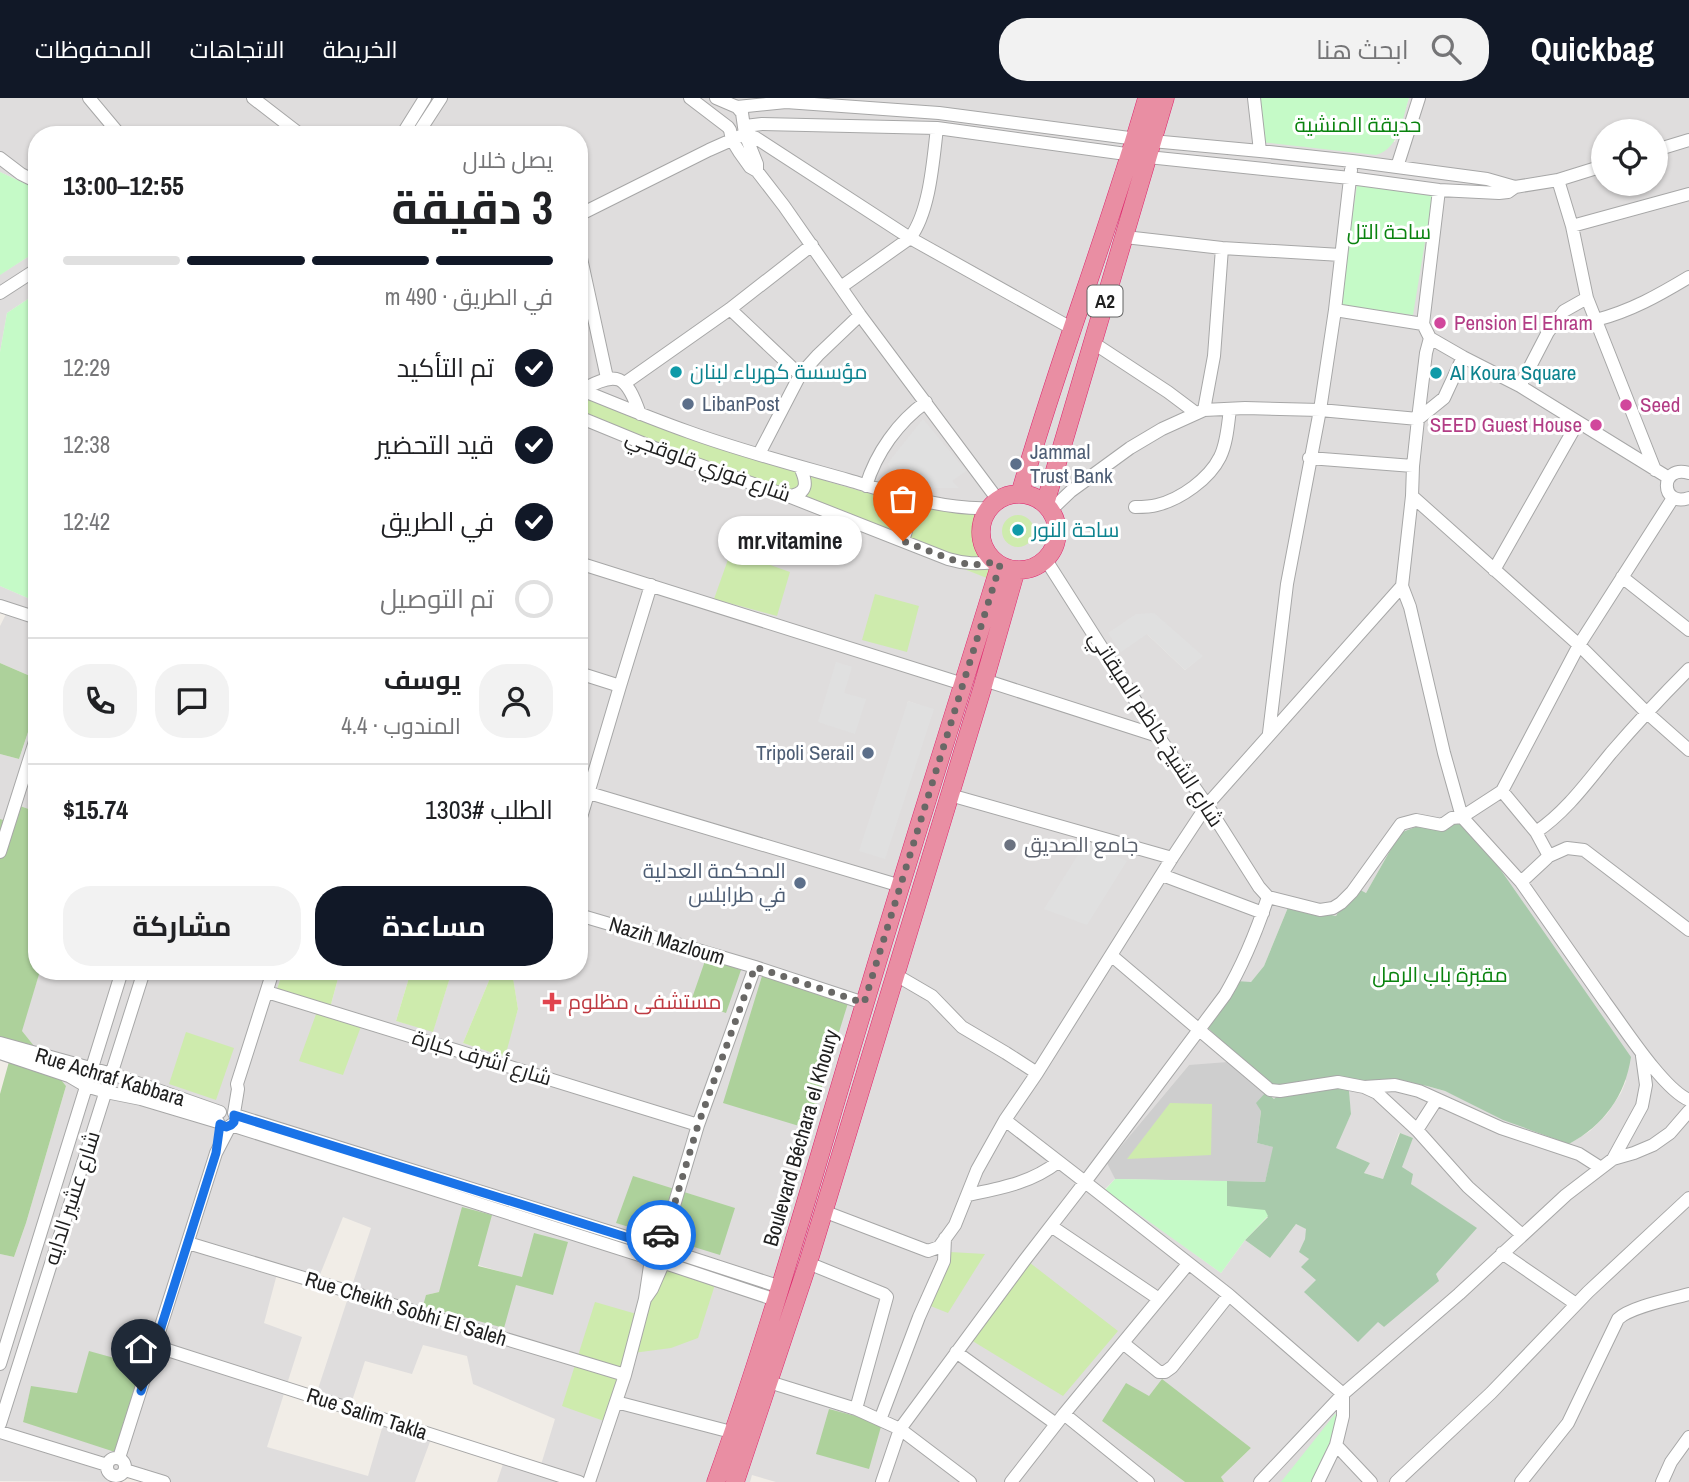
<!DOCTYPE html>
<html lang="ar">
<head>
<meta charset="utf-8">
<style>
  :root { --surface:#fff; --page:#f2f2f2; --text:#202124; --muted:#757577; --line:#e0e0e0; --accent:#111827 }
  body { margin:0; font-family:"Archivo Narrow",Cairo,sans-serif; background:var(--page); color:var(--text); direction:rtl; height:100vh; display:flex; flex-direction:column; font-size:26px; white-space:nowrap }
  * { box-sizing:border-box; margin:0 }
  p { font-size:23px; color:var(--muted) }
  .icon { flex:none; width:38px; height:38px; fill:none; stroke:currentColor; stroke-width:2; stroke-linecap:round; stroke-linejoin:round }
  .map { position:relative; flex:1; overflow:hidden; direction:ltr }
  .sheet { position:absolute; left:28px; top:28px; width:560px; height:854px; display:flex; flex-direction:column; background:var(--surface); border-radius:28px; box-shadow:0 2px 5px #0004; direction:rtl }
  .sheet>* { flex:none }
  .tools { position:absolute; left:1591px; top:21px; display:grid; gap:14px }
  .tools a { display:grid; place-items:center; width:77px; height:77px; border-radius:50%; background:var(--surface); box-shadow:0 2px 5px #0004; font-size:35px }
  .pin { position:absolute; display:grid; place-items:center; width:60px; height:60px; color:#fff; margin:-72px -30px; border-radius:50% 50% 50% 0; rotate:-45deg; box-shadow:0 0 7px #0007 }
  .pin .icon { rotate:45deg }
  .courier { position:absolute; display:grid; place-items:center; width:70px; height:70px; margin:-35px; border:5px solid #1a73e8; border-radius:50%; background:#fff; color:#222; box-shadow:0 2px 9px #0007 }
  .bubble { position:absolute; height:49px; border-radius:24px; background:var(--surface); box-shadow:0 2px 5px #0004; font-size:23px; font-weight:700; line-height:49px; text-align:center; direction:rtl }
  .head em { font-style:normal; font-weight:700 }
  .head div { display:flex; flex-direction:column-reverse }
  .head { display:flex; align-items:center; justify-content:space-between; height:119px; padding:0 35px }
  h1 { font-size:46px; font-weight:700; line-height:52px }
  .bar { display:grid; grid-template-columns:repeat(4,1fr); gap:10px 7px; align-content:center; height:84px; padding:0 35px }
  .bar i { height:9px; border-radius:5px; background:var(--line) }
  .bar .selected { background:var(--accent) }
  .bar p { grid-column:span 4 }
  .line { display:flex; align-items:center; gap:18px; padding:0 35px; border-top:2px solid var(--line) }
  .line div { flex:1 }
  .round { display:grid; place-items:center; flex:none; width:74px; height:74px; border-radius:28px; background:var(--page) }
  ol { padding:0 35px; list-style:none }
  li { display:flex; align-items:center; gap:21px; height:77px }
  li p { margin-inline-start:auto }
  li .icon { padding:7px; border-radius:50%; background:var(--accent); color:#fff; stroke-width:4 }
  li:last-child { color:var(--muted) }
  li i { width:38px; height:38px; border:4px solid var(--line); border-radius:50% }
  .action { display:flex; gap:14px; margin-top:auto; padding:14px 35px }
  .action a { flex:1; height:80px; border-radius:28px; background:var(--accent); color:#fff; font-size:28px; font-weight:700; line-height:80px; text-align:center }
  .action a+a { background:var(--page); color:var(--text) }
  header { display:flex; align-items:center; gap:42px; box-sizing:border-box; height:98px; padding:0 35px; background:var(--accent); color:#fff }
  header strong { font-size:33px }
  nav { display:flex; gap:38px; margin-inline-start:auto; font-size:24px }
  .search { width:490px; height:63px; background:var(--page); display:flex; align-items:center; gap:18px; box-sizing:border-box; padding:0 24px; border-radius:28px; color:var(--muted); font-size:26px }
  .map>svg:first-child { display:block }
  .residential { fill:#dfdddd; fill-rule:evenodd }
  .religious { fill:#cecece }
  .grass { fill:#ceebad }
  .forest { fill:#add19b }
  .cemetery { fill:#a8caab }
  .park { fill:#c5fac7 }
  .parking { fill:#e0e0e0 }
  .lines { fill:none; stroke-linecap:round; stroke-linejoin:round }
  .minor-casing { stroke:#a7a7a7; stroke-width:14 }
  .highway-casing { stroke:#de256d; stroke-width:19 }
  .minor { stroke:#fff; stroke-width:12 }
  .highway { stroke:#e98ea3; stroke-width:18 }
  .done { stroke:#696866; stroke-width:7; stroke-dasharray:0 12.6 }
  .route { stroke:#1a73e8; stroke-width:9 }
  .hotel-dot { fill:#d1479c; stroke:#fff; stroke-width:2.5 }
  .culture-dot { fill:#0f9aa8; stroke:#fff; stroke-width:2.5 }
  .service-dot { fill:#5c6f8a; stroke:#fff; stroke-width:2.5 }
  .worship-dot { fill:#6b7280; stroke:#fff; stroke-width:2.5 }
  .health-dot { fill:#e0444e; stroke:#fff; stroke-width:2.5 }
  .labels { text-anchor:middle; stroke-width:6; stroke-linejoin:round; paint-order:stroke }
  .shield { fill:#fff; stroke:#636363; stroke-width:2 }
  .shield-label { font-size:19px; font-weight:bold; fill:#202020 }
  .park-label { font-size:21px; fill:#0a830f; stroke:#fff }
  .hotel-label { font-size:21px; fill:#b23c85; stroke:#fff; text-anchor:start }
  .culture-label { font-size:21px; fill:#0d838f; stroke:#fff; text-anchor:start }
  .service-label { font-size:21px; fill:#4e5e75; stroke:#fff; text-anchor:start }
  .street-label { font-size:21px; fill:#202020; stroke:#fff }
  .worship-label { font-size:21px; fill:#5b616d; stroke:#fff; text-anchor:start }
  .health-label { font-size:21px; fill:#be3a42; stroke:#fff; text-anchor:start }
</style>
</head>
<body>
<header>
<strong>Quickbag</strong>
<div class="search"><svg class="icon" aria-label="search" viewBox="0 0 24 24"><circle cx="10" cy="10" r="6"/><path d="M15 15l6 6"/></svg>ابحث هنا</div>
<nav><a>الخريطة</a><a>الاتجاهات</a><a>المحفوظات</a></nav>
</header>
<div class="map">
<svg width="1689" height="1384" viewBox="0 0 1689 1384">
  <rect width="100%" height="100%" fill="#f1ede7"/>
  <path class="residential" d="M0,0h1256l139,44 14,-44h280v1384h-465l-3,-5 30,-29 -102,-51 -47,24 83,61h-409l-24,-7 -2,7h-253l8,-24 35,10 15,-49 -82,-35 -6,-28 -44,-11 -11,29 -47,-13 -15,46 -34,-12 55,-167 -28,-11 -26,65 -40,-8 -13,49 38,14 -35,110 101,29 15,-51 48,14 -16,43h-265l-21,-7 -12,7 -117,-1v-227l14,3 12,-34 40,-137 -45,-55 19,-60h243l-6,18 53,19 10,-37h71l-15,50 37,10 19,-60h41l-30,72 41,13 14,-47 -5,-30 -17,-8h83v-554l422,166 -18,-49 -1,-21 -100,-16 -53,-15 -250,-99v-248h-542v54l-37,-17zM1603,33h53v53h-53zM1147,536l55,22 -17,14zM908,603l25,9 -49,149zM1438,732l188,251 -5,12 -14,21 -17,17 -21,13 -124,-53 -18,-5 -34,-6h-46l4,34 -16,34 35,15 -6,10 19,6 16,-46 14,5 -12,29 10,17 17,12 8,79 -52,52 -75,-68 -9,-7 5,-13 2,-10 -11,-5 -26,34 -25,-18 -24,33 -116,-84 10,-10 -7,-17 81,-97 77,27 8,7 4,-4 -72,-69 45,-44 13,-16 25,-61 47,11 17,-30 13,7 34,-60zM478,1167l44,13 -6,7 -90,10 13,-3zM31,1289l46,6 -54,29z
    M37,153v42l-30,20 -7,39v-92l1,14z
    M0,488l37,16v77l-37,-16v-37l7,-14 -7,-2z
    M37,607v107l-17,-6 -5,18 -15,-5v-65l19,5z"/>
  <path class="religious" d="M1228,964l38,30 -5,19 -4,32 17,4 -9,35 -150,-3 -8,-16 82,-98z"/>
  <path class="grass" d="M579,285l250,99 53,15 100,16c2,28 9,45 20,71l-423,-167z
    M1002 433a16 16 0 1 1 32 0a16 16 0 1 1-32 0Z
    M731,453l59,21 -13,44 -63,-17z
    M875,496l44,12 -12,46 -45,-12z
    M283,873h57l-10,37 33,13 -20,54 -44,-14 20,-55 -42,-17z
    M411,873h41l-19,61 -37,-11z
    M493,873l20,7 5,31 -13,48 -42,-14z
    M186,934l48,16 -18,52 -47,-16z
    M1170,1005l42,1 -1,51 -84,4z
    M950,1154l35,2 -37,59 -20,-8z
    M659,1158l60,16 -21,66 -27,10 -38,5 -29,68 -42,-15 33,-104 45,13z
    M1025,1161l93,72 -55,65 -97,-59z"/>
  <path class="forest" d="M0,565l37,16v26l-18,54 -19,-5z
    M20,708l17,6v159h3l-18,60 44,55 -40,137 -12,34 -14,-3v-160l12,-43 -12,-4v-228l14,4z
    M706,860l35,12 -15,43 -35,-12z
    M762,878l86,27 -39,126 -86,-26z
    M633,1078l102,32 -15,47 -104,-32z
    M462,1109l30,8 -14,51 44,11 12,-44 34,9 -15,53 -37,-10 -12,43 -81,-22 3,-11 13,-3z
    M89,1253l54,15 -25,87 -95,-31 8,-36 46,7z
    M1162,1281l89,69 -30,29 3,5h-39l-83,-61 24,-38 23,13z
    M829,1311l53,14 -13,46 -53,-15z"/>
  <path class="cemetery" d="M1459,712l172,247c-6,39 -27,68 -62,87l-66,-24 -58,-29 -18,-5 -34,-6h-45l3,34 -15,34 34,15 -6,10 19,6 17,-46 13,5 -11,29 11,7 -2,10 66,44 -41,46 3,7 -55,46 -6,-5 -20,20 -54,-50 12,-12 -15,-13 8,-8 -10,-7 6,-13 1,-10 -10,-5 -26,34 -25,-18 23,-23 -41,-11v-25l38,1 8,-35 -16,-4 4,-32 -5,-8 10,-11 8,7 4,-4 -72,-69 30,-45 15,1 13,-16 25,-61 47,11 17,-30 13,7 34,-60 18,-7 13,1z"/>
  <path class="park" d="M1256,0h153c-7,21 -9,50 -33,57l-115,-13z
    M0,74l37,17v62l-37,24z
    M1357,87l76,8 -20,122 -73,-10z
    M37,195v309l-37,-16v-234l7,-39z
    M1115,1081l112,2v25l38,4 3,6 -23,24 -24,33 -116,-83z
    M1335,1316l6,3 -29,65h-31z"/>
  <path class="parking" d="M923,321l43,52 -14,10 7,7h-27l-39,-12 -5,-12 3,-5z
    M1154,515l49,43 -18,14 -38,-36 -26,18 -13,-19 28,-19z
    M836,564l16,5 -8,26 22,6 -11,35 -37,-12z
    M908,603l26,8 -49,150 -26,-8z
    M1085,746l42,17 -40,64 -43,-16z"/>
  <g class="lines">
    <g class="minor-casing">
      <path id="minor" d="M89,0l31,37
        M253,0l48,37
        M690,0l38,29 2,3 2,10 8,13 10,14 7,4 27,35 76,109 138,185
        M716,0l21,9 5,6 3,21 12,30v7
        M1254,0l6,53
        M737,9l49,-5 153,11 213,28 108,10 92,10 135,18 28,8
        M745,28l17,-2 175,4 211,29 202,21 89,12 60,3 9,-1 7,-5 43,-7 45,-14
        M402,37l23,-37
        M417,37l24,-37
        M1656,52l33,-10
        M0,60l21,16 16,8
        M1397,69l22,-69
        M1558,82l14,46 15,72 68,172
        M579,117l130,-65 36,-16 11,4 154,100 163,91
        M1572,128l117,-32
        M1125,139l97,11 119,7
        M579,151l28,129
        M841,189l69,-49c20,-27 23,-77 27,-110
        M0,195l37,-24
        M730,211l70,66
        M1335,212l88,14 7,14 33,19 57,29 149,92
        M1596,222c35,-9 63,-25 93,-43
        M1423,226l16,-134
        M1092,244l76,50 28,21
        M625,285l105,-74 82,-64
        M1520,288l28,-54 16,-21 23,-13
        M579,291c37,15 73,30 110,43 52,19 106,33 159,48 45,13 95,30 141,28
        M582,292c36,-20 44,-15 58,24
        M1204,312l10,-54 8,-108
        M579,319l95,39 114,40 160,63c17,5 29,5 47,3
        M759,356l41,-79 18,-20 42,-40
        M1309,360l104,8
        M1689,375c-30,-9 -29,35 0,25
        M866,388c10,-33 32,-64 60,-84
        M788,398c21,-2 19,-14 12,-29
        M1412,398l167,149 67,67 43,38
        M1135,409c7,0 15,0 22,-2 24,-6 52,-26 63,-48 7,-14 8,-33 10,-48
        M1051,412l20,-19 59,-43 32,-19 42,-19 41,-2 75,2 98,9 26,-21 19,-41
        M903,443l13,-43
        M1046,462l112,176 49,69 52,82 9,10
        M579,465l384,121
        M1494,472l84,-148
        M1622,479l67,53
        M0,508l37,12
        M579,575l41,13 -41,138
        M984,582l174,56
        M620,588l31,-101
        M1269,635l18,-149 33,-174 15,-100 16,-140
        M579,692l322,96
        M1502,693l77,-146 94,-147
        M950,697l222,63
        M1536,734c30,-20 52,-51 75,-79 25,-29 51,-57 78,-84
        M0,754l37,-117
        M1549,758l18,-8 17,2 105,80
        M1162,777l101,38
        M1521,784c28,40 56,80 84,120 18,24 58,87 84,98
        M1268,799l52,13 13,-2 8,-5 11,-11 49,-68 15,-4 26,5 10,-7 10,-1 40,-26 34,41 13,24 -28,26 -59,-65 -18,-64 -34,-146 -8,-21
        M579,817l176,52 109,36
        M1112,858l158,134 10,1 58,-9 26,5 13,6 40,37 51,57 53,47
        M896,877l36,21 30,31 44,26 31,20
        M267,894l431,133
        M0,945l112,31 108,38
        M0,955l69,23 17,10 20,6 35,7 77,23
        M1364,989l31,-2 24,6 82,37 78,26 22,14
        M234,1015l4,-24 -1,-5 36,-113
        M235,1017l420,131 126,41
        M231,1027l440,140 105,35
        M1417,1032l20,-31
        M1613,1061l29,-53 4,-21 -4,-29
        M968,1097c33,-7 63,-12 90,-33
        M823,1113l105,40 11,-4 16,-22 22,-55 28,-50 32,-47 135,-215 35,-53 195,-219 10,-90 1,-30 5,-47 8,-66 4,-15
        M1051,1128l108,73
        M188,1145l437,132
        M1502,1155l74,51
        M808,1165l76,31 3,3 -31,112
        M645,1201l7,-10 17,-39 1,-31 28,-94 57,-158
        M1123,1245l36,29h6l7,-5 57,-72
        M155,1248l424,136
        M956,1254l100,72
        M0,1266l122,-393
        M769,1284l87,27 44,20 70,53
        M616,1304l123,32
        M1064,1316l84,68
        M880,1322l39,-103 25,-56 1,-23
        M0,1326l144,-453
        M0,1334l107,33
        M1336,1347l35,37
        M119,1360l97,-305 14,-27
        M107 1369a9 9 0 1 1 18 0a9 9 0 1 1-18 0Z
        M125,1372l39,12
        M589,1384l36,-107 20,-76 6,-40 15,-36 4,-3
        M882,1384l18,-53 124,-168 61,-79 -80,-62
        M1011,1384l53,-68 124,-150
        M1260,1384l83,-88 -114,-99 -144,-113 140,-187c19,-32 31,-62 43,-98
        M1318,1384l18,-37 7,-29v-22l116,-100 107,-99 47,-36 21,-6 19,-8 17,-12 19,-22
        M1396,1384l95,-89 97,-101 101,-94
        M1521,1384l47,-59 50,-104c12,-12 53,-20 71,-25
        M1662,1384l9,-20 18,-25"/>
    </g>
    <g class="highway-casing">
      <path id="highway" d="M981 434a38 38 0 1 1 76 0a38 38 0 1 1-76 0Z
        M1020,396c38,-134 89,-263 127,-396
        M1045,406l120,-406
        M716,1384c56,-156 100,-317 148,-476 44,-148 91,-294 136,-441
        M735,1384l73,-219 174,-574 34,-119"/>
    </g>
    <use href="#minor" class="minor"/>
    <use href="#highway" class="highway"/>
  </g>
  <g class="lines">
    <path class="done" d="M661,1137l5,-12 4,-4 28,-94 57,-158 109,36 136,-438 -5,-3 -21,3 -13,-2 -58,-22"/>
    <path class="route" d="M141,1293l75,-238 4,-29 6,3 5,-2 3,-3v-7l411,128 10,3 6,-11"/>
  </g>
  <g class="hotel-dot">
    <circle cx="1440" cy="225" r="7"/>
    <circle cx="1626" cy="307" r="7"/>
    <circle cx="1596" cy="327" r="7"/>
  </g>
  <g class="culture-dot">
    <circle cx="676" cy="274" r="7"/>
    <circle cx="1436" cy="275" r="7"/>
    <circle cx="1018" cy="432" r="7"/>
  </g>
  <g class="service-dot">
    <circle cx="688" cy="306" r="7"/>
    <circle cx="1016" cy="366" r="7"/>
    <circle cx="868" cy="655" r="7"/>
    <circle cx="800" cy="785" r="7"/>
  </g>
  <circle class="worship-dot" cx="1010" cy="747" r="7"/>
  <path class="health-dot" d="M548.5 893.5h7v7h7v7h-7v7h-7v-7h-7v-7h7z"/>
  <g class="labels">
    <rect class="shield" x="1087.5" y="187.5" width="35" height="31" rx="5"/>
    <g class="shield-label">
      <text x="1105" y="210">A2</text>
    </g>
    <g class="park-label">
      <text x="1358" y="34">حديقة المنشية</text>
      <text x="1389" y="141">ساحة التل</text>
      <text x="1440" y="884">مقبرة باب الرمل</text>
    </g>
    <g class="hotel-label">
      <text x="1454" y="232">Pension El Ehram</text>
      <text x="1640" y="314">Seed</text>
      <text x="1582" y="334" text-anchor="end">SEED Guest House</text>
    </g>
    <g class="culture-label">
      <text x="690" y="281">مؤسسة كهرباء لبنان</text>
      <text x="1450" y="282">Al Koura Square</text>
      <text x="1032" y="439">ساحة النور</text>
    </g>
    <g class="service-label">
      <text x="702" y="313">LibanPost</text>
      <text x="1030" y="361">Jammal<tspan x="1030" dy="24">Trust Bank</tspan></text>
      <text x="854" y="662" text-anchor="end">Tripoli Serail</text>
      <text x="786" y="780" text-anchor="end">المحكمة العدلية<tspan x="786" dy="24">في طرابلس</tspan></text>
    </g>
    <g class="street-label">
      <text transform="translate(708 368) rotate(20)" y="7">شارع فوزي قاوقجي</text>
      <text transform="translate(1156 631) rotate(57)" y="7">شارع الشيخ كاظم الميقاتي</text>
      <text transform="translate(667 843) rotate(17)" y="7">Nazih Mazloum</text>
      <text transform="translate(482 960) rotate(17)" y="7">شارع أشرف كبارة</text>
      <text transform="translate(110 979) rotate(17)" y="7">Rue Achraf Kabbara</text>
      <text transform="translate(801 1040) rotate(-74)" y="7">Boulevard Béchara el Khoury</text>
      <text transform="translate(72 1100) rotate(-72)" y="7">شارع عشير الدايه</text>
      <text transform="translate(406 1211) rotate(17)" y="7">Rue Cheikh Sobhi El Saleh</text>
      <text transform="translate(367 1316) rotate(18)" y="7">Rue Salim Takla</text>
    </g>
    <g class="worship-label">
      <text x="1024" y="754">جامع الصديق</text>
    </g>
    <g class="health-label">
      <text x="568" y="911">مستشفى مظلوم</text>
    </g>
  </g>
</svg>
<div class="tools">
<a><svg class="icon" aria-label="locate" viewBox="0 0 24 24"><circle cx="12" cy="12" r="6"/><path d="M12 2v4M12 18v4M2 12h4M18 12h4"/></svg></a>
</div>
<div class="pin" style="left:903px;top:443px;background:#ea580c"><svg class="icon" aria-label="bag" viewBox="0 0 24 24"><path d="M5 8h14l-1 12H6zM9 8a3 3 0 0 1 6 0"/></svg></div>
<div class="pin" style="left:141px;top:1293px;background:#1f2937"><svg class="icon" aria-label="home" viewBox="0 0 24 24"><path d="M3 11l9-7 9 7M6 9v11h12V9"/></svg></div>
<div class="courier" style="left:661px;top:1137px"><svg class="icon" aria-label="car" viewBox="0 0 24 24"><path d="M5 17H2v-5l4-1 3-4h7l3 4 3 1v5h-3M9 17h6M6 11h13"/><circle cx="7" cy="17" r="2"/><circle cx="17" cy="17" r="2"/></svg></div>
<div class="bubble" style="left:718px;top:418px;width:144px">mr.vitamine</div>
<section class="sheet">
<div class="head"><div><h1>3 دقيقة</h1><p>يصل خلال</p></div><em>12:55–13:00</em></div>
<div class="bar"><i class="selected"></i><i class="selected"></i><i class="selected"></i><i></i><p>في الطريق · 490 m</p></div>
<ol>
<li><svg class="icon" aria-label="check" viewBox="0 0 24 24"><path d="M5 12l5 5 9-10"/></svg>تم التأكيد<p>12:29</p></li>
<li><svg class="icon" aria-label="check" viewBox="0 0 24 24"><path d="M5 12l5 5 9-10"/></svg>قيد التحضير<p>12:38</p></li>
<li><svg class="icon" aria-label="check" viewBox="0 0 24 24"><path d="M5 12l5 5 9-10"/></svg>في الطريق<p>12:42</p></li>
<li><i></i>تم التوصيل</li>
</ol>
<div class="line" style="height:126px"><a class="round"><svg class="icon" aria-label="person" viewBox="0 0 24 24"><circle cx="12" cy="8" r="4"/><path d="M4 21q1-7 8-7t8 7"/></svg></a><div><b>يوسف</b><p>المندوب · 4.4</p></div><a class="round"><svg class="icon" aria-label="chat" viewBox="0 0 24 24"><path d="M4 5h16v11H9l-5 4z"/></svg></a><a class="round"><svg class="icon" aria-label="phone" viewBox="0 0 24 24"><path d="M5 4h4l2 5-3 2q2 4 5 5l2-3 5 2v4C11 20 4 13 5 4z"/></svg></a></div>
<div class="line" style="height:91px"><div>الطلب #1303</div><b>$15.74</b></div>
<div class="action"><a>مساعدة</a><a>مشاركة</a></div>
</section>
</div>
</body>
</html>
